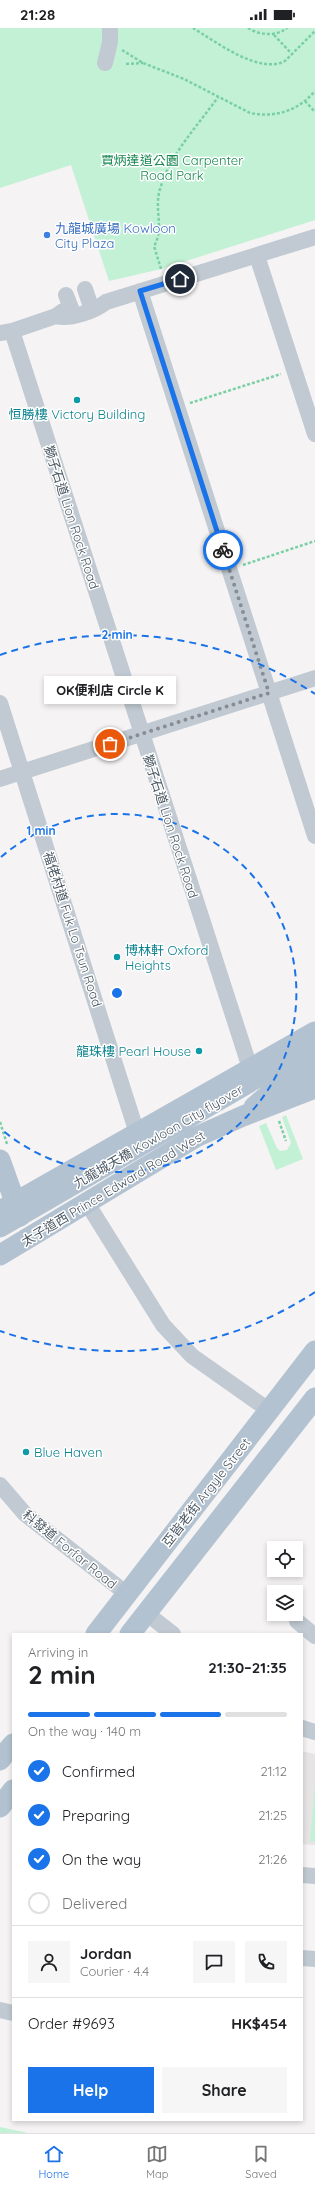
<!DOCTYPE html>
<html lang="en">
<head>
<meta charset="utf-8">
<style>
  :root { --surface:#fff; --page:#f6f6f6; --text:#202124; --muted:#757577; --line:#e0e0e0; --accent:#1a73e8 }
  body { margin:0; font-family:Quicksand,"Noto Sans TC",sans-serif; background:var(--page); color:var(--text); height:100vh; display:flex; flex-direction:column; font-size:15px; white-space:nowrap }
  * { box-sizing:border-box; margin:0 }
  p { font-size:13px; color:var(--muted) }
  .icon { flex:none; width:22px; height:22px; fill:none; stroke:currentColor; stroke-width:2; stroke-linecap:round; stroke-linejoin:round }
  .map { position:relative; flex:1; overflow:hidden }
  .details { position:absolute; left:12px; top:1605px; width:291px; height:488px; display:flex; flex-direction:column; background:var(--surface); border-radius:0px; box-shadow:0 2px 6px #0003 }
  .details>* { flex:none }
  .fabs { position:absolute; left:267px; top:1513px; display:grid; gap:8px }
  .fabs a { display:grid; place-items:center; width:36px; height:36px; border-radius:0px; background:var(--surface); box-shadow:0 2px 6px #0003; font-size:20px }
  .pin { position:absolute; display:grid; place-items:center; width:34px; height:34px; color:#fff; margin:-17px; border:2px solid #fff; border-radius:50%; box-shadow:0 1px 4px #0007 }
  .courier { position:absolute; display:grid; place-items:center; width:40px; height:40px; margin:-20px; border:3px solid #1a73e8; border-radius:50%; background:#fff; color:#222; box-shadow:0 1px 5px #0007 }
  .bubble { position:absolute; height:28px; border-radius:0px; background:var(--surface); box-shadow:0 2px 6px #0003; font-size:13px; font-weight:700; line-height:28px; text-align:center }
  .summary em { font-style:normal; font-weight:700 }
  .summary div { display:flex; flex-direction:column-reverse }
  .summary { display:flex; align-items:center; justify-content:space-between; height:68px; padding:0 16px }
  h1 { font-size:26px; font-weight:700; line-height:30px }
  .bar { display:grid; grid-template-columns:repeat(4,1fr); gap:6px 4px; align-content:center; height:48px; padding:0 16px }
  .bar i { height:5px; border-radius:3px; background:var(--line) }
  .bar .current { background:var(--accent) }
  .bar p { grid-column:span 4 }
  .line { display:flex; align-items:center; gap:10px; padding:0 16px; border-top:1px solid var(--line) }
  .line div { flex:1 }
  .round { display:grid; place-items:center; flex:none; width:42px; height:42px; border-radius:0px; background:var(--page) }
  ol { padding:0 16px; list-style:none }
  li { display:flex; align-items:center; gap:12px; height:44px }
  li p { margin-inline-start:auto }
  li .icon { padding:4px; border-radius:50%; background:var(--accent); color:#fff; stroke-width:4 }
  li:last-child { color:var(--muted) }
  li i { width:22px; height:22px; border:2px solid var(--line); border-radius:50% }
  .primary-button { display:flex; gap:8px; margin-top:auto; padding:8px 16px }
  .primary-button a { flex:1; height:46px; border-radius:0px; background:var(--accent); color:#fff; font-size:16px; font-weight:700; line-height:46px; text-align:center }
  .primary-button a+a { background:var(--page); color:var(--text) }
  .status { display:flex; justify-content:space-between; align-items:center; height:28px; padding:0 20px; background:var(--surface); direction:ltr }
  .status svg { height:11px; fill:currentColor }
  .menu { display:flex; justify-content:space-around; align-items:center; height:56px; border-top:1px solid var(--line); background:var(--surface); font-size:11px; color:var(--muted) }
  .menu a { display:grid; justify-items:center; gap:2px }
  .menu .current { color:var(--accent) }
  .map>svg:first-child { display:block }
  .education { fill:#e6e4e5 }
  .green { fill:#c3f1d5 }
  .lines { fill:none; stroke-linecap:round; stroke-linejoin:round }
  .path { stroke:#7ad0a6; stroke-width:2.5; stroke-dasharray:3 2; stroke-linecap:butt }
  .minor { stroke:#c1cad2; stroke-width:16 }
  .major { stroke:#b3c2d1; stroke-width:21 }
  .major-bridge { stroke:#b3c2d1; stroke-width:21 }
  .done { stroke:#868d94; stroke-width:4; stroke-dasharray:0 7.2 }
  .route { stroke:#1a73e8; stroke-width:5 }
  .ring { fill:none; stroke:#1a73e8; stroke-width:2; stroke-dasharray:7 5 }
  .shop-dot { fill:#3f7fe0; stroke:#fff; stroke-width:1.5 }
  .culture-dot { fill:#0f9aa8; stroke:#fff; stroke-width:1.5 }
  .labels { text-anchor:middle; stroke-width:3; stroke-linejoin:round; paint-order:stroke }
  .park-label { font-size:13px; fill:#17864f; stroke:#fff }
  .shop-label { font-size:13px; fill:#366cbe; stroke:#fff; text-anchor:start }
  .culture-label { font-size:13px; fill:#0d838f; stroke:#fff; text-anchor:start }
  .street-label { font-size:13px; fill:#4a5661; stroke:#fff }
  .centre { fill:#1a73e8; stroke:#fff; stroke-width:2 }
  .ring-label { font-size:12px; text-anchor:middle; font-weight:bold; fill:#1a73e8; stroke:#fff; stroke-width:3; stroke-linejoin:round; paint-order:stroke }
</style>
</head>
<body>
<div class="status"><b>21:28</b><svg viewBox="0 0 49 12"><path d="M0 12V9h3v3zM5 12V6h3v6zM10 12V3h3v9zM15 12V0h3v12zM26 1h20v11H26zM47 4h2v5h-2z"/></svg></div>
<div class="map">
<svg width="315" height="2105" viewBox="0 0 315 2105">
  <rect width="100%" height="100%" fill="#f5f3f3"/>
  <path class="education" d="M302,1723l13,3v91l-13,-1z"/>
  <path class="green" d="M0,0h315v192l-154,49 -52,12 -38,-116 -71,23z
    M286,1087l17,44 -27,11 -17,-44 7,-3 11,25 3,3 7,-1 4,-7 -9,-26z
    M315,1756v58l-5,-1z
    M0,2099l28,6h-28z"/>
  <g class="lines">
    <path class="path" d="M193,0c22,13 66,47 92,33l30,-30
      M248,0c11,7 28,9 39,0
      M274,7l17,18
      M122,22l21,13 41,16 66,34c25,5 48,-2 65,-22
      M126,36l17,-1
      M305,73l10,11
      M161,241l-7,-23c10,-16 1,-35 5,-53 9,-37 38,-66 59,-96
      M190,375l91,-29
      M243,537l72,-24
      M279,1093l7,20
      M0,1094l7,22"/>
    <path class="minor" d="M105,35l5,-21v-14
      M257,228l58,178
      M85,261l5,15
      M140,263l175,545
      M66,267l5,13
      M56,288c14,4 39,-5 50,-14l209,-65
      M12,303l238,737
      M0,305l12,-2 44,-15 7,-5
      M0,675l137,430
      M0,751l315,-101
      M87,1175l76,122 29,31 78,55
      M0,1457l25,29 102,80
      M146,1585l27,21
      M297,1593l18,15
      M302,1700l13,4
      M302,1847l13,1
      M302,1930l13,1
      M0,1982l13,3"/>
    <path class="major" d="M254,1079l25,-21 36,-21
      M0,1132l20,56
      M0,1183l315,-179
      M0,1227l196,-118 47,-21 72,-28
      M96,1606l219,-283
      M130,1606l185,-236
      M0,1732l13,-16
      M0,1779l13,-17"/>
    <path class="major-bridge" d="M0,1199l315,-183"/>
  </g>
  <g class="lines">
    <path class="done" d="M110,716l159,-51 -46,-143"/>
    <path class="route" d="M180,251l-40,12 83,259"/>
  </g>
  <g class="ring">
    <path d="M1 829A179 179 0 1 1 1 1101"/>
    <path d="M315 1264A358 358 0 0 1 0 1303M0 627A358 358 0 0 1 315 666"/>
  </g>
  <circle class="shop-dot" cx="47" cy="207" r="4"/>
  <g class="culture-dot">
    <circle cx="77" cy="372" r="4"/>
    <circle cx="117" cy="929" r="4"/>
    <circle cx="199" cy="1023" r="4"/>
    <circle cx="26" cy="1424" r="4"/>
  </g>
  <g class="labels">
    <g class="park-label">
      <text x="172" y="137">賈炳達道公園 Carpenter<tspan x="172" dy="15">Road Park</tspan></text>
    </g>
    <g class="shop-label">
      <text x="55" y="205">九龍城廣場 Kowloon<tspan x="55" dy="15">City Plaza</tspan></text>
    </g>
    <g class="culture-label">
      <text x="77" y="391" text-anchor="middle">恒勝樓 Victory Building</text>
      <text x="125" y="927">博林軒 Oxford<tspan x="125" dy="15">Heights</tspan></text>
      <text x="191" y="1028" text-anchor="end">龍珠樓 Pearl House</text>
      <text x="34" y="1429">Blue Haven</text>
    </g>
    <g class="street-label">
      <text transform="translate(72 489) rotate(72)" y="5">獅子石道 Lion Rock Road</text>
      <text transform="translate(171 798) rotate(72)" y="5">獅子石道 Lion Rock Road</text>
      <text transform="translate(73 901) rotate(72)" y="5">福佬村道 Fuk Lo Tsun Road</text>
      <text transform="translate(158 1108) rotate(-30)" y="5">九龍城天橋 Kowloon City flyover</text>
      <text transform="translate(113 1160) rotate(-31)" y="5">太子道西 Prince Edward Road West</text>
      <text transform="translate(206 1464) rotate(-52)" y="5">亞皆老街 Argyle Street</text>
      <text transform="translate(70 1521) rotate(39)" y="5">科發道 Forfar Road</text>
    </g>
  </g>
  <circle cx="117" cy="965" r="6" class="centre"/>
  <g class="ring-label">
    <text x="117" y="611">2 min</text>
    <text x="41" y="807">1 min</text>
  </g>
</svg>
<div class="fabs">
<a><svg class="icon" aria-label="locate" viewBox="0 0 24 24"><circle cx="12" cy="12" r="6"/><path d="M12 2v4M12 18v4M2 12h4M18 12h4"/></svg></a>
<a><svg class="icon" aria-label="layers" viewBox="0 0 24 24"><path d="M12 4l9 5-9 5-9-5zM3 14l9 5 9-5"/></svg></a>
</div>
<div class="pin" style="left:110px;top:716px;background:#ea580c"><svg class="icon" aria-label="bag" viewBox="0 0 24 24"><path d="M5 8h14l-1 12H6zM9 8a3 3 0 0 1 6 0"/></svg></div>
<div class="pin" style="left:180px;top:251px;background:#1f2937"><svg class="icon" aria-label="home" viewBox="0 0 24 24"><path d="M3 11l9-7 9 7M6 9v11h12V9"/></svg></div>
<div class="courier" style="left:223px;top:522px"><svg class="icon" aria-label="bike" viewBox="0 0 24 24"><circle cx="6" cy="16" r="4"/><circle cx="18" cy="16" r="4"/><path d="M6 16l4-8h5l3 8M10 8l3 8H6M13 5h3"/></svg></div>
<div class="bubble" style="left:44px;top:648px;width:132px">OK便利店 Circle K</div>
<section class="details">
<div class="summary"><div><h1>2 min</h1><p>Arriving in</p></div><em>21:30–21:35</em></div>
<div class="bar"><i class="current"></i><i class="current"></i><i class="current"></i><i></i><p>On the way · 140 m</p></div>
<ol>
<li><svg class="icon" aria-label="check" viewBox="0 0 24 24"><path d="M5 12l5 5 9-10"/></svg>Confirmed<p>21:12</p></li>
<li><svg class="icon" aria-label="check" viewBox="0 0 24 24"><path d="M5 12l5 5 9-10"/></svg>Preparing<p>21:25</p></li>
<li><svg class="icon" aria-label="check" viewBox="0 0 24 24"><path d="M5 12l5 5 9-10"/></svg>On the way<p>21:26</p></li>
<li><i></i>Delivered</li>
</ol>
<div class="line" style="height:72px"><a class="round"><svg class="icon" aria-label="person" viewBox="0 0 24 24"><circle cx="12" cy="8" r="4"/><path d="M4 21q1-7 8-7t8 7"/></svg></a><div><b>Jordan</b><p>Courier · 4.4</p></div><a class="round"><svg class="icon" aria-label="chat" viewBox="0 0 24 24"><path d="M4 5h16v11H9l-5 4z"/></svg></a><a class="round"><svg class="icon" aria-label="phone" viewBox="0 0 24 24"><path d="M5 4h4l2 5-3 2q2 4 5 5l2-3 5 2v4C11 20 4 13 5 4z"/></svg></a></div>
<div class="line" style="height:52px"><div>Order #9693</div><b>HK$454</b></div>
<div class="primary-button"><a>Help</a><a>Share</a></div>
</section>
</div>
<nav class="menu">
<a class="current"><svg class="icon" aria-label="home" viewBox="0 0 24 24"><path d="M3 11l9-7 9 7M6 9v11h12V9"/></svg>Home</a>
<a><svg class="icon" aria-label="map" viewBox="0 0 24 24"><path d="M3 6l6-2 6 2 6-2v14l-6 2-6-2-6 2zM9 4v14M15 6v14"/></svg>Map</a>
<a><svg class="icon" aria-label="saved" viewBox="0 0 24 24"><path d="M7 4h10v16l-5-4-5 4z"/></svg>Saved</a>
</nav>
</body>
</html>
